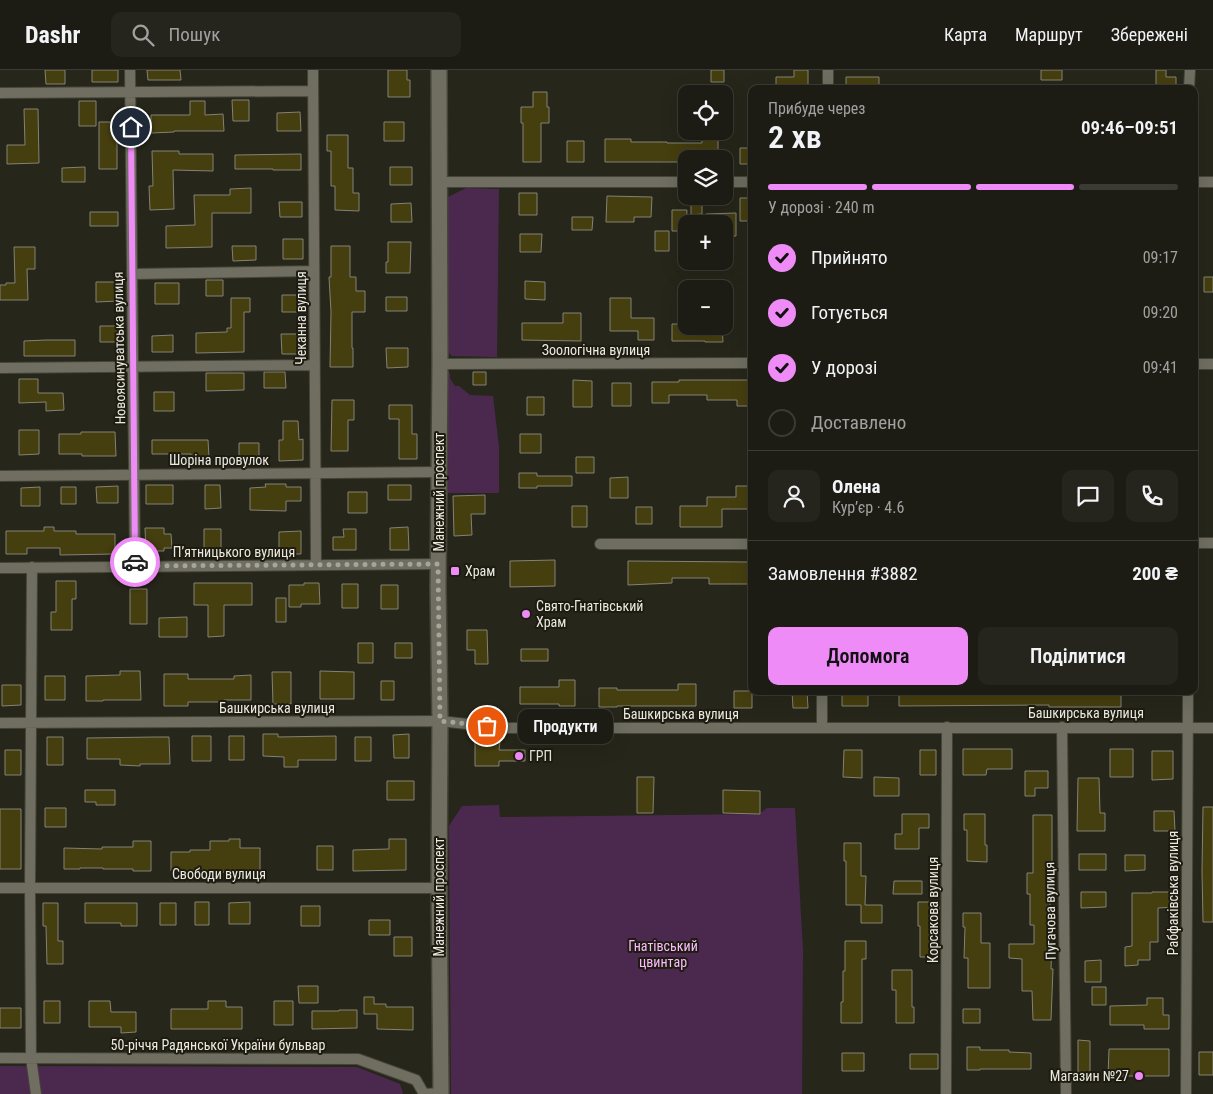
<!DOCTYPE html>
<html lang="uk">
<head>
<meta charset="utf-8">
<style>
  :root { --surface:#1d1c14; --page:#25251d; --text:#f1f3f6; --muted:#a0a1a0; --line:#3b3a34; --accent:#ef8bf7 }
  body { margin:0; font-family:"Roboto Condensed",sans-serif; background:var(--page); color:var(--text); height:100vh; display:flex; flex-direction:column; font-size:19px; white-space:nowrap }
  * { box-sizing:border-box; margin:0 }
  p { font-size:16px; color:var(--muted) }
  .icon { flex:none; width:28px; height:28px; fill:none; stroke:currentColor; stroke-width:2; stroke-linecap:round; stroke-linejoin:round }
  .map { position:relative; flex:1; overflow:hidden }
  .details { position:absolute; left:748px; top:15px; width:450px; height:610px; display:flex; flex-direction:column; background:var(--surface); border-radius:10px; box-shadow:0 5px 20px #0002,0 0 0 1px var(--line) }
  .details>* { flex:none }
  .tools { position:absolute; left:678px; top:15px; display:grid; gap:10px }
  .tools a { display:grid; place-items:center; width:55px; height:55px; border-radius:10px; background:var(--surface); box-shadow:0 5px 20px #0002,0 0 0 1px var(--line); font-size:25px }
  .pin { position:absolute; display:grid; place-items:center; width:42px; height:42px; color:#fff; margin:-21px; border:2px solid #fff; border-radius:50%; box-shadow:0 1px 5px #0007 }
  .courier { position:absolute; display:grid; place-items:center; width:50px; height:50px; margin:-25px; border:4px solid #ef8bf7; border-radius:50%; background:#fff; color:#222; box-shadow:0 1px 6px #0007 }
  .bubble { position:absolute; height:35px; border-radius:10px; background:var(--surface); box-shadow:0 5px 20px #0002,0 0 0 1px var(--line); font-size:16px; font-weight:600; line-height:35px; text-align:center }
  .summary em { font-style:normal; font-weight:600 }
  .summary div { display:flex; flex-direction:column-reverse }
  .summary { display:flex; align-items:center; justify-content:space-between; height:85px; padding:0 20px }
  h1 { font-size:32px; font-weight:600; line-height:38px }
  .bar { display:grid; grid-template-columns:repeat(4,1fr); gap:8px 5px; align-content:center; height:60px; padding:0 20px }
  .bar i { height:6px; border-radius:4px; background:var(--line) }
  .bar .on { background:var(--accent) }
  .bar p { grid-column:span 4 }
  .line { display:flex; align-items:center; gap:12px; padding:0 20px; border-top:1px solid var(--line) }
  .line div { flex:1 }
  .round { display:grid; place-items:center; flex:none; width:52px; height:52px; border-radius:10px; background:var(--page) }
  ol { padding:0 20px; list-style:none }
  li { display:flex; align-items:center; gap:15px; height:55px }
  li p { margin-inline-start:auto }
  li .icon { padding:5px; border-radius:50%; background:var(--accent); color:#111; stroke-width:4 }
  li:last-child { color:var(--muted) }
  li i { width:28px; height:28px; border:2px solid var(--line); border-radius:50% }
  .action { display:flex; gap:10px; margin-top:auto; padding:10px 20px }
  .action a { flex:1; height:58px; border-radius:10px; background:var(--accent); color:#111; font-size:20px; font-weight:600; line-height:58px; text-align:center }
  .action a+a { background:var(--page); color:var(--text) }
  header { display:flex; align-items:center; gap:30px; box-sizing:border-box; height:70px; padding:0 25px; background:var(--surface); border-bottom:1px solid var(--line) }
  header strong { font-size:24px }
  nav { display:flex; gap:28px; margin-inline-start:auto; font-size:18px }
  .search { width:350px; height:45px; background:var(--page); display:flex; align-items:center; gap:12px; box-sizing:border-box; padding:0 18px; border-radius:10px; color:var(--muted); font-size:19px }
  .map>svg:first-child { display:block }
  .green { fill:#4b294e }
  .building { fill:#453e0f; stroke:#838274 }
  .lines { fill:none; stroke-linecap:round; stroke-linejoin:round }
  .street-casing { stroke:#45443a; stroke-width:12 }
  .secondary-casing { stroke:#45443a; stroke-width:18 }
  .street { stroke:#6f6e60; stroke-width:10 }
  .secondary { stroke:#6f6e60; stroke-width:15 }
  .done { stroke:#a6a59c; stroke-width:5; stroke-dasharray:0 9 }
  .route { stroke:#ef8bf7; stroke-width:6 }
  .poi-dot { fill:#ef8bf7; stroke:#1e1c11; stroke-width:2 }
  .labels { text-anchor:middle; stroke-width:4; stroke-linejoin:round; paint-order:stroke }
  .street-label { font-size:14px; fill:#ebeae2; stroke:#1e1c11 }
  .poi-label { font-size:14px; fill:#ebeae2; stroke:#1e1c11; text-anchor:start }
  .park-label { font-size:14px; fill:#fbbcff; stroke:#1e1c11 }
</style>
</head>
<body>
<header>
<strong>Dashr</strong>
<div class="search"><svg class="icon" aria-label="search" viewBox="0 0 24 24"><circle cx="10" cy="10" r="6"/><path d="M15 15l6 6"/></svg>Пошук</div>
<nav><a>Карта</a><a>Маршрут</a><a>Збережені</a></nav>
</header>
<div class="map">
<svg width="1213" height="1024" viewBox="0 0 1213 1024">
  <rect width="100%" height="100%" fill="#27261a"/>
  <path class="green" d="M466,118l33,1 -2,168 -45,-1 -8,-8 2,-150z
    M444,303h6v5l5,8h4l11,9 23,1 6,51v46h-55z
    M499,735l1,12 259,-3 8,-6h28l8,143 -1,143h-351l-2,-268 13,-20z
    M0,996l357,1 43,17 3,9 -1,1h-402z"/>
  <path class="building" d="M45,0h20v14h-19z
    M92,0h26v12h-26z
    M147,0h33l1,10h-33z
    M388,0h19v10h3v17h-22z
    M711,0h13v12h-13z
    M794,0h14v18h-32v-11h18z
    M1041,0h21v10h-21z
    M1156,0h10v7h10v12h-20z
    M846,7h33v12h-33z
    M533,22h14v15h2v16h-8v39h-18v-39h-2v-16h12z
    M232,30h17v21h-16z
    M79,31h17v25h-17z
    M190,31h15v14l18,-1 1,17h-50v1l-23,1v-18h39z
    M24,39h14l1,54 -32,1v-19h18z
    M300,42l1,19h-24v-18z
    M99,52h18v47h-18z
    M384,52h20v19h-20z
    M327,65h21v33h5v25h6v18l-24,-1v-24h-4v-35h-4z
    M605,69h26v3h36v1h35v-3h16v19h-32v3h-81z
    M567,71h17v21h-17z
    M740,78h11v16h-11z
    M152,81h27v3h34v17l-40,-1 1,39 -24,1 -1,-24h4z
    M301,84v16h-28v-1h-38v-14z
    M85,97v15h-23v-14z
    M390,97h22v18h-22z
    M251,118v25h-39v34l-46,1v-22l29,-1 -1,-30h36v-6z
    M519,123h18v22h-18z
    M607,126l45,1 -1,20h-17v5h-28z
    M691,127h11v17l-11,1z
    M740,128h11v23h-11z
    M279,132h23v15h-22z
    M411,133l1,19h-21v-18z
    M672,140h15l-1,21h-14z
    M90,142h28v14h-28z
    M736,143v23h-12v-12h-18v-10z
    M572,147h21l-1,13h-20z
    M655,161h14v20h-14z
    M520,164h22l-1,18h-21z
    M283,169h20v20h-20z
    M388,172h23l-1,31h-24v-11h2z
    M232,176h24v14l-23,1z
    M331,176h19v31h6v14h9v21h-13v36h1v19h-23l1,-55 -2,-35h2z
    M14,177h21v22h-8l1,31h-28v-15h6v-2h9z
    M1204,207h9v15h-9z
    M206,210h17v16h-17z
    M525,211l20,1v18l-20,-1z
    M96,212h23v19l-23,1z
    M155,213h24v21h-24z
    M282,225h20v17h-20z
    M386,227h21v14h-21z
    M231,228h19v14h-6v40l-48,1v-20l31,-1v-4h4z
    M610,228h21v20h23v22h-16v-9h-28z
    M563,243h18v28l-59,-1v-17h41z
    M672,254h14v2h36l1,16h-18v-1h-33z
    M100,256h18l1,16h-19z
    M281,264h21l1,20h-21z
    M173,265v17h-21v-16z
    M46,270h29v16h-51v-15z
    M386,278h22v19l-21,1z
    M264,302h21l1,16h-22z
    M473,302h13v13h-13z
    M206,303h38v17l-38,1z
    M19,309h19v14h25l1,17 -18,1v-9l-27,1z
    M573,310l19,1v26h-19z
    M679,310h72v26h-14v-6h-30v-5h-38v8h-17v-21h27z
    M612,313h19v23h-19z
    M154,322h20v19h-20z
    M527,327h17v18h-17z
    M332,330h22v20h-6v31h-17z
    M389,335h23v29h5v25h-18v-40h-10z
    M283,351h15l1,19 4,-1v21l-24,1v-21h4z
    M19,360h20v24l-20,1z
    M81,362h34l1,24h-34v-2h-23v-20h22z
    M520,364h21v19h-21z
    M152,370h56l1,17h-18v-3h-39z
    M239,373h20v18h-20z
    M576,387h18v16h-18z
    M519,403h18v3h35v10h-35v2h-18z
    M628,407v21h-18v-20z
    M265,414h21v3h15v14h-15v10l-36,-1v-22l16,-1z
    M146,415h27v19h-27z
    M205,415h15l1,23 -16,1z
    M388,415h23v15h-23z
    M118,416v17h-21l-1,-16z
    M736,416h15v23h-29v18h-42v-21h27v-9h29z
    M40,417v19h-19v-18z
    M61,417h15v17h-15z
    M348,422h19v21h-19z
    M485,425v19h-14l1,21 -18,1 -1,-40z
    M572,436h15v21h-15z
    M636,437h16v17h-16z
    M44,457h10v4h22v3h39v20l-55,1v-7h-33v6h-21v-23h38z
    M408,457l1,23h-19v-22z
    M145,458h19v6h7l1,14h-8v3h-18z
    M204,459h17v24h-17z
    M343,459h13v21h-23v-13h11z
    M301,461v23h-22v-22z
    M555,490v26l-45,1v-26z
    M628,491l121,1 -1,22h-39v-6h-37v5l-44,2z
    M56,511h20v18h-4v31h-21v-18h5z
    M194,513h58v22h-28v31l-16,1v-32h-14z
    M304,513h15l1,21h-19v3h-12v-22h15z
    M342,514h16v24h-16z
    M381,515h17v24h-17z
    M130,519h17v35h-17z
    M276,528h10v24h-10z
    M187,547v20h-28v-19z
    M467,560h20l1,34h-13v-14h-8z
    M358,573h15v20h-15z
    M395,573h17v15h-17z
    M521,579h27v12h-27z
    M120,601h20l1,29h-38v1h-17v-25l34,-1z
    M320,601l34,1v27h-34z
    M272,602h19v32h-18z
    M164,604h24v5h46v-3l17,-1v25h-27v2h-36v4h-24z
    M45,606h20v24h-20z
    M559,610h16v26h-16v-2h-39v-17h39z
    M381,611h13v19h-13z
    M678,614h18v22h-79v1h-18v-19h18v2h61z
    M2,615h19v20l-19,1z
    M734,621h18v17h-18z
    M792,621h15l1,17h-15z
    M842,621h26v15h-26z
    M899,621h222v16h-72v-2l-150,1z
    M263,664h15v3l58,-1v24h-38v7h-14v-10l-21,-1z
    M409,664v24h-15l-1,-23z
    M192,666h19v25h-19z
    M229,666h15v24h-15z
    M47,667h16v28h-16z
    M155,667h14l1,27h-30v2l-20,-1v-6h-33v-21z
    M355,667h16v24h-16z
    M475,671l25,1 -1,8h26v11h-26v5h-24z
    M963,679h49v20h-25l-1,6h-23z
    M1110,679h23v28h-23z
    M5,680h16v25h-16z
    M844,680h18v28l-19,-1z
    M920,680h16v25h-16z
    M1152,681h21v28l-21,1z
    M1025,701h23v17h-13v8h-10z
    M637,707h17l-1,36h-16z
    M874,707l25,1v18h-25z
    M1078,708h21l1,35h5v18h-28z
    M387,711h27v19h-27z
    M85,720h30v15h-19v-3h-11z
    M723,720l37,1v23l-37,-1z
    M1203,737h10v115h-10l-1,-51z
    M45,738h21v19h-21z
    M0,739h21v60h-21z
    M1154,741h20l1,20h-21z
    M902,744h27v14h-10v21h-24v-15h7z
    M964,744h21v31h2v17l-20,-1v-31h-3z
    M1033,745h19v79h-2v45l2,1 -1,29h2l-2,51h-18l-1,-29h-10v-32l-13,-1v-14h25v-19h-4v-31h-3v-21h6z
    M229,769h11v9h20v22h-34v2h-23v1l-32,-2v-19h19v-2h20v-9h19z
    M389,769h17v31l-53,1v-21l36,-1z
    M133,771h18v30h-18v-2h-30v-1h-23v1h-16v-21l38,1v-2h31z
    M844,773h17v33h5l-1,29h17v18h-21v-18h-15v-44h-2z
    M317,776h16v24h-16z
    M1079,784h27v16h-27z
    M1125,785h20v15l-20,1z
    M894,811h28v13h-29z
    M1081,822h25v15l-25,1z
    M1152,822h24v15l-18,1v34h-8v18h-12v5l-13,1v-19l7,-1v-53h20z
    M195,832h14v23h-14z
    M250,832v22h-21v-21z
    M918,832h21v10h-4l1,45h-16v-31h-2z
    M43,833h15v38h5v23h-16l-1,-38h-3z
    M85,833h52v23h-16v-3h-36z
    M160,833h16v22h-16z
    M301,836h19v20h-19z
    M963,843h18v30h9v45h-22v-30h-4l1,-31h-2z
    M369,850h21v15h-21z
    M394,867h18v19h-18z
    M845,871h21v18h-4v64h-21v-21h2v-31h2z
    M1101,890v22h-16v-21z
    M892,900h20v37h2v16h-18v-33h-4z
    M298,916h20v17h-19z
    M1092,917h14v18h-14z
    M364,927h10v7h12v3h27v23l-36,-1v-15h-13z
    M1147,928h16v17h6v14h-25v-4h-34v-19l37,-1z
    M44,931h16v22h-16z
    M89,931h21l1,11h25v20l-15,1v-6h-32z
    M208,931h18v6h16v22h-71v-20h37z
    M274,931h19v24h-19z
    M0,938h21v20h-21z
    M963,939h17v14h-17z
    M339,940h18v18l-45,1v-18h27z
    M1078,970l12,1v36h-12z
    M967,977h13v3h29v2l22,1v16h-51v1h-13z
    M1109,979h60v27h-61z
    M1199,982h14v23h-14z
    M842,983h22v18h-22z
    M910,984h28v15h-28z"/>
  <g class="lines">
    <g class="street-casing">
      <path id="street" d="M130,0l5,496
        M313,0l3,495
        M828,19v-19
        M1189,19l1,-19
        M0,23l313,-2
        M439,112h247
        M724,112h27
        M1194,112h19
        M132,204l182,-3
        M440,294l311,-1
        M1194,294h19
        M0,298l315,-3
        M0,406l438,-4
        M1194,473h19
        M600,474h151
        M32,497l-2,321 1,170 5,36
        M0,498l438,-4
        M0,653l440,-2 63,7h710
        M822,657v-36
        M1062,657l4,367
        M0,818h439
        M0,988l358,1 58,21 8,14 17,-1
        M946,1024l1,-367
        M1186,1024l2,-403"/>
    </g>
    <g class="secondary-casing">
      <path id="secondary" d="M439,0l1,294 -2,223 2,134 -1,167 2,206"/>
    </g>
    <use href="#street" class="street"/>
    <use href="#secondary" class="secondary"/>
  </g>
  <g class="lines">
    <path class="done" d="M135,492v4l303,-2 2,157 47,5"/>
    <path class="route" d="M131,57l4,435"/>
  </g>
  <g class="poi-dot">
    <rect x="450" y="496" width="10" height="10" rx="2.5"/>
    <circle cx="526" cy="544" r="5"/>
    <circle cx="519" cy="686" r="5"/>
    <circle cx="1139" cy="1006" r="5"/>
  </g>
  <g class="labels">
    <g class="street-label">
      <text transform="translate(301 248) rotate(-90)" y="5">Чеканна вулиця</text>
      <text transform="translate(119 278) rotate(-91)" y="5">Новоясинуватська вулиця</text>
      <text x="596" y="285">Зоологічна вулиця</text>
      <text x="219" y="395">Шоріна провулок</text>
      <text transform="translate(439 422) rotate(-90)" y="5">Манежний проспект</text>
      <text x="234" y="487">П’ятницького вулиця</text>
      <text x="277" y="643">Башкирська вулиця</text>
      <text x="1086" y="648">Башкирська вулиця</text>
      <text x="681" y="649">Башкирська вулиця</text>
      <text x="219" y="809">Свободи вулиця</text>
      <text transform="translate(1173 823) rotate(-90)" y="5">Рабфаківська вулиця</text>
      <text transform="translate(439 827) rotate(-90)" y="5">Манежний проспект</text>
      <text transform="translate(933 840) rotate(-90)" y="5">Корсакова вулиця</text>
      <text transform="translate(1050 841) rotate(-91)" y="5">Пугачова вулиця</text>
      <text x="218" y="980">50-річчя Радянської України бульвар</text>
    </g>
    <g class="poi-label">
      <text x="465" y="506">Храм</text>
      <text x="536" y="541">Свято-Гнатівський<tspan x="536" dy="16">Храм</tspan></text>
      <text x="529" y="691">ГРП</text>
      <text x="1129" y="1011" text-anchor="end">Магазин №27</text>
    </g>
    <g class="park-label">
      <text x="663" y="881">Гнатівський<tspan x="663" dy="16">цвинтар</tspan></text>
    </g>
  </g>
</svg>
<div class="tools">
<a><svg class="icon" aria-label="locate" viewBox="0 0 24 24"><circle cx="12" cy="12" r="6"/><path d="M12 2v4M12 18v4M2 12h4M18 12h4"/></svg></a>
<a><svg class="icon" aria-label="layers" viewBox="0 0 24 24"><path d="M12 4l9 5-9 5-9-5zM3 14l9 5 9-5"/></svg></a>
<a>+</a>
<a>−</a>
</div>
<div class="pin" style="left:487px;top:656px;background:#ea580c"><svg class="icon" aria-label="bag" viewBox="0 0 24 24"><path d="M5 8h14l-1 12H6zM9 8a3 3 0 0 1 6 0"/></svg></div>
<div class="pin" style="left:131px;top:57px;background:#1f2937"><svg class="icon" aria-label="home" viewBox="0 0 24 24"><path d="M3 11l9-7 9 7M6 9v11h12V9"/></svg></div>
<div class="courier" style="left:135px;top:492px"><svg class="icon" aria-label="car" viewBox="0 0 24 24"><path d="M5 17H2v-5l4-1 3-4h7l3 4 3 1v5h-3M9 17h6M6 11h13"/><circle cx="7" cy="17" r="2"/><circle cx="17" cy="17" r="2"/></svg></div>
<div class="bubble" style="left:518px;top:639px;width:95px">Продукти</div>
<section class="details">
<div class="summary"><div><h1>2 хв</h1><p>Прибуде через</p></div><em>09:46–09:51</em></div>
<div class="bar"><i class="on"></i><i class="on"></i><i class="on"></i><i></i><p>У дорозі · 240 m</p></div>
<ol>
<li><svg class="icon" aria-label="check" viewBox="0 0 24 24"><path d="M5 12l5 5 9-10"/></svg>Прийнято<p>09:17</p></li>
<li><svg class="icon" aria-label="check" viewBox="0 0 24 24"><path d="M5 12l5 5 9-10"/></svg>Готується<p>09:20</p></li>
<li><svg class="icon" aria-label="check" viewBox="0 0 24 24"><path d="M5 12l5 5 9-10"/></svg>У дорозі<p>09:41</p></li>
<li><i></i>Доставлено</li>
</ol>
<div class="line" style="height:90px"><a class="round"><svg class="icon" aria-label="person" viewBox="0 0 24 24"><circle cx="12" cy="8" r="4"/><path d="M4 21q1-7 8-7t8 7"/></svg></a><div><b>Олена</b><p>Кур’єр · 4.6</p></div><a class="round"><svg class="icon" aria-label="chat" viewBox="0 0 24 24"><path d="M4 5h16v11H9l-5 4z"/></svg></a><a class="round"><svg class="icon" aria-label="phone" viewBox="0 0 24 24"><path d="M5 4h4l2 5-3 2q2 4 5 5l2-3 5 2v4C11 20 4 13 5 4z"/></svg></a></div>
<div class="line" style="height:65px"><div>Замовлення #3882</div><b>200 ₴</b></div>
<div class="action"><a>Допомога</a><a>Поділитися</a></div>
</section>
</div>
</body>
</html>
